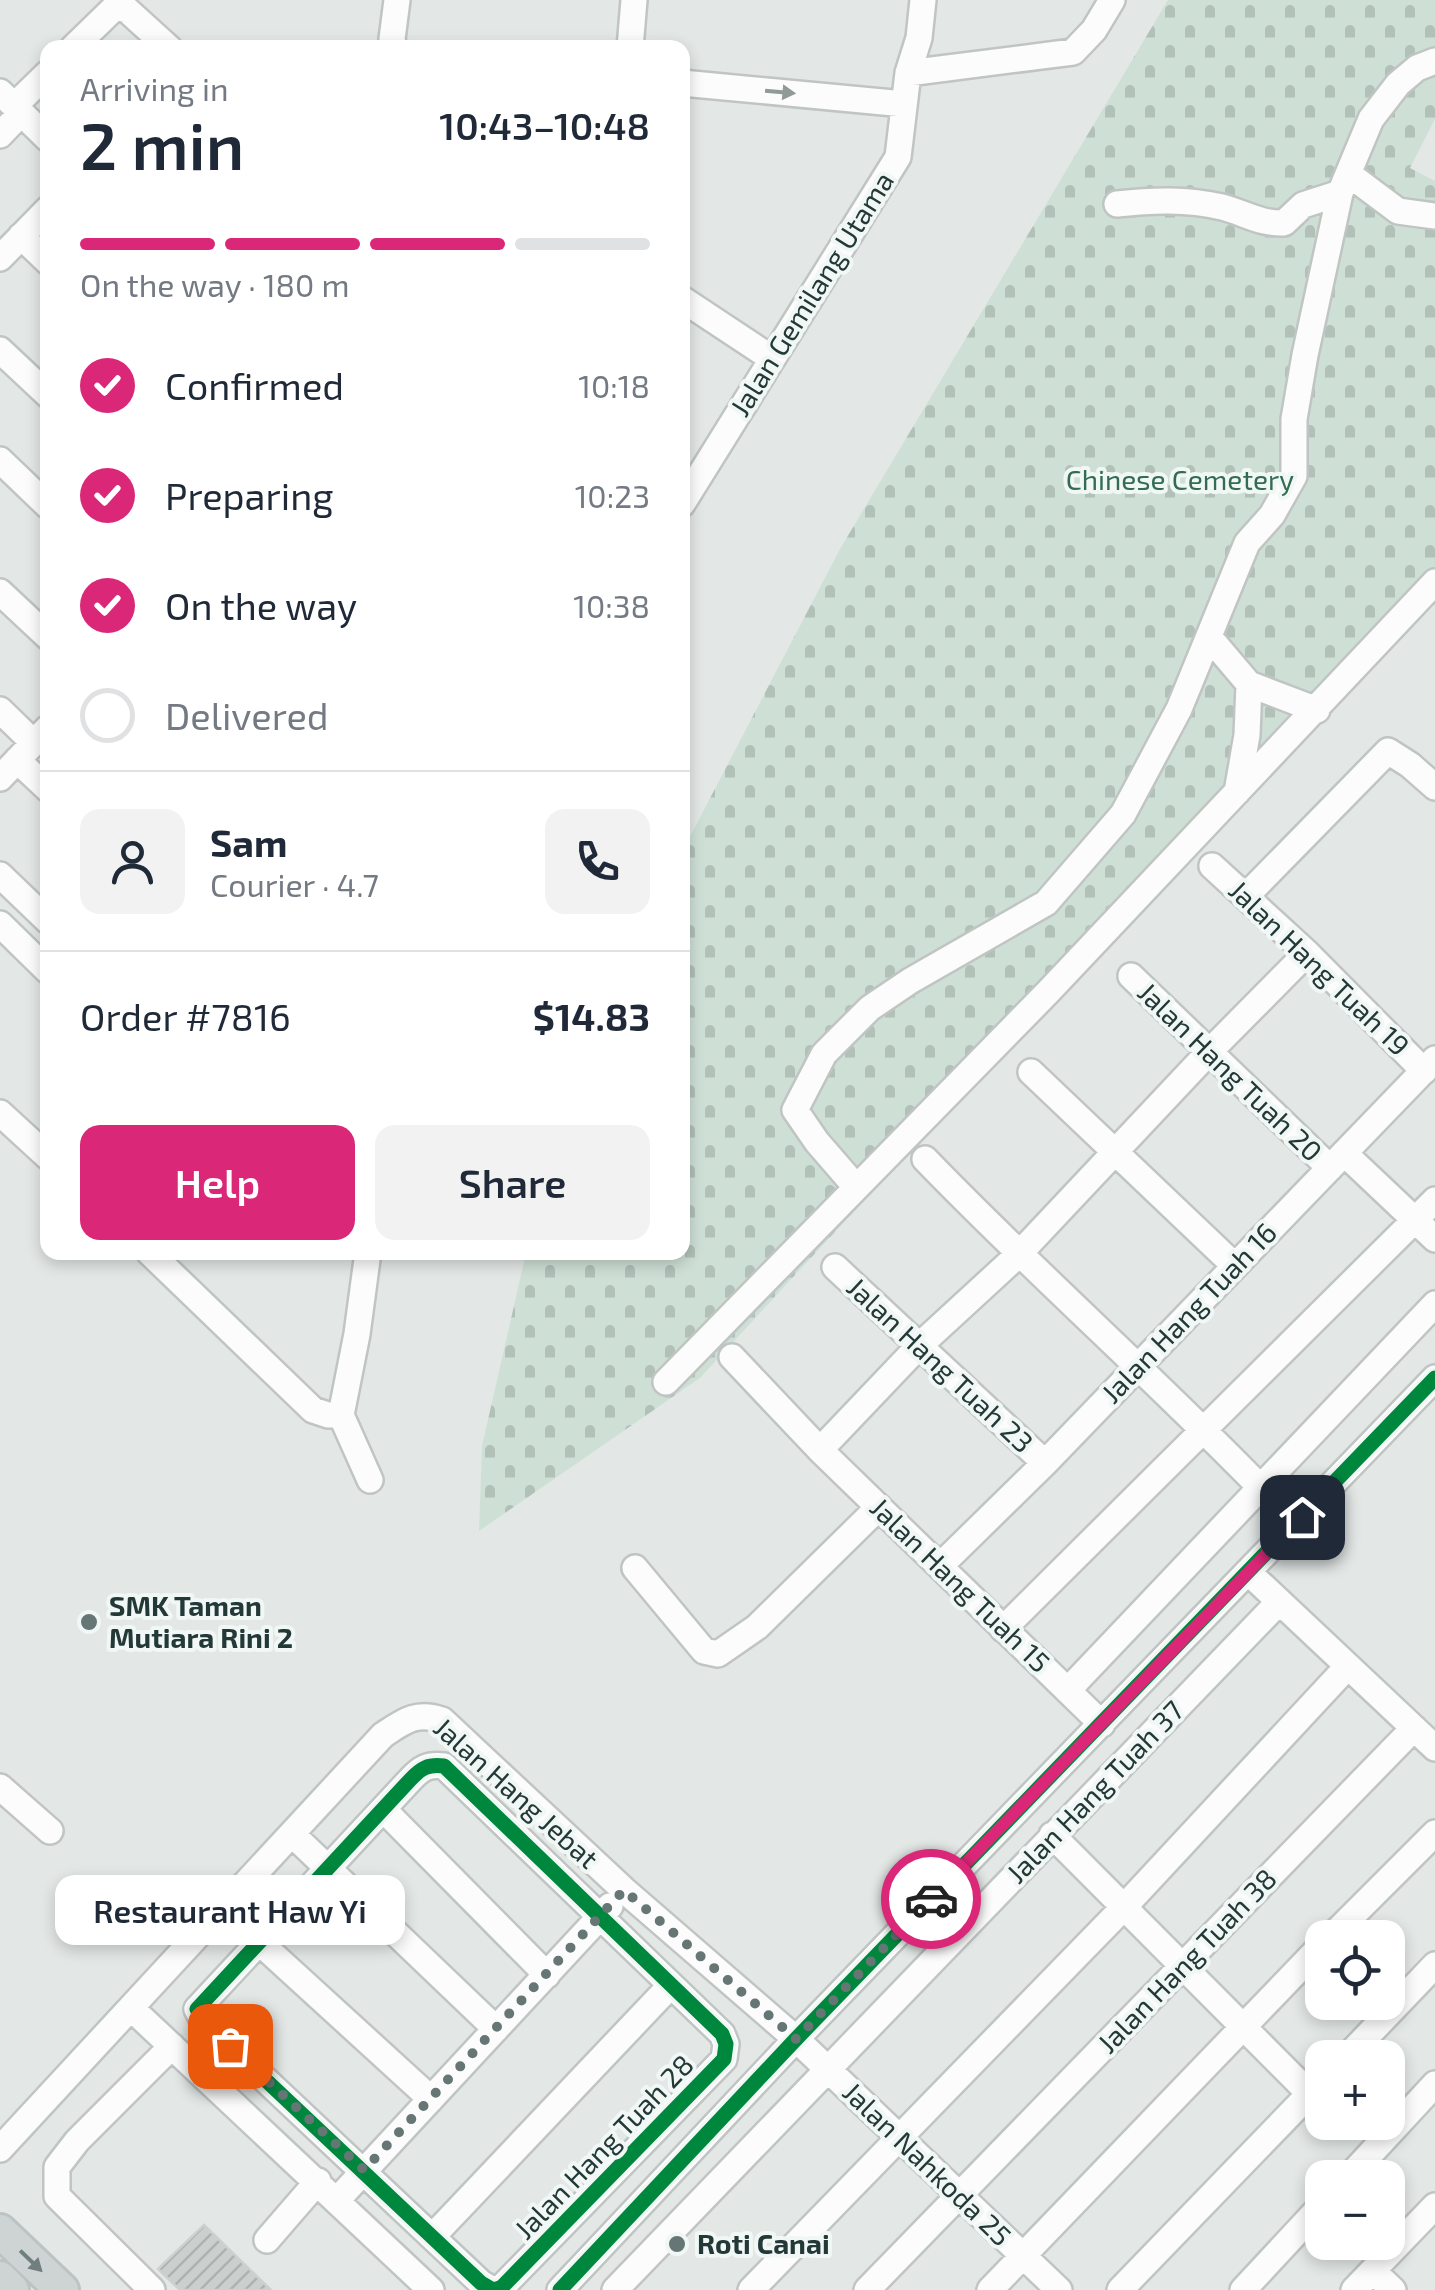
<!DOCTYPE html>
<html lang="en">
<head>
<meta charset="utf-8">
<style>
  :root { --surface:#fff; --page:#f2f2f3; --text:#1f2937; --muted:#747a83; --line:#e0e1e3; --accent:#db2777 }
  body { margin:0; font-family:"Exo 2",sans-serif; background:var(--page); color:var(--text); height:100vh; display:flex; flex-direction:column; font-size:38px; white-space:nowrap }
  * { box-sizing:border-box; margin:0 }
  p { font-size:32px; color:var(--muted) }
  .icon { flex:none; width:55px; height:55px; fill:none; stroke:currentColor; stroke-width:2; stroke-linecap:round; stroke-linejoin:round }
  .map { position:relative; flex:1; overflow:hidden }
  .panel { position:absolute; left:40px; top:40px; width:650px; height:1220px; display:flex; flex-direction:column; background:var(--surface); border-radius:20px; box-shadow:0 5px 15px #0003 }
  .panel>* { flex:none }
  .controls { position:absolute; left:1305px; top:1920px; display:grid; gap:20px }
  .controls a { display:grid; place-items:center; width:100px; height:100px; border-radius:20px; background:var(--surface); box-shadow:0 5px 15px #0003; font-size:50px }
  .pin { position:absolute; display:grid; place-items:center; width:85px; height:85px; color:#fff; margin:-42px; border-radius:20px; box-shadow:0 5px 15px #0006 }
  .courier { position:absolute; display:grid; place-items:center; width:100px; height:100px; margin:-50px; border:8px solid #db2777; border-radius:50%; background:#fff; color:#222; box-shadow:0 2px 12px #0007 }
  .bubble { position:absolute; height:70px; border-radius:20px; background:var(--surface); box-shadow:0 5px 15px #0003; font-size:32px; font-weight:600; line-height:70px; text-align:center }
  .head em { font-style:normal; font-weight:600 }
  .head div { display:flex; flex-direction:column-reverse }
  .head { display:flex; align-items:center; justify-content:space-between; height:170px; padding:0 40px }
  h1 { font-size:65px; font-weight:600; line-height:75px }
  .bar { display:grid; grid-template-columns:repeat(4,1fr); gap:15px 10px; align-content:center; height:120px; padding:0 40px }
  .bar i { height:12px; border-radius:8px; background:var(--line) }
  .bar .active { background:var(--accent) }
  .bar p { grid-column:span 4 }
  .line { display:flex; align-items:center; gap:25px; padding:0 40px; border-top:2px solid var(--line) }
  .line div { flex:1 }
  .round { display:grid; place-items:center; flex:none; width:105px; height:105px; border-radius:20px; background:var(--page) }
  ol { padding:0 40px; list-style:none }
  li { display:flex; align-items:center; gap:30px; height:110px }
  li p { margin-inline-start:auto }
  li .icon { padding:10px; border-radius:50%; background:var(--accent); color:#fff; stroke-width:4 }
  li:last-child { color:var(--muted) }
  li i { width:55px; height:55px; border:5px solid var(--line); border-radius:50% }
  .cta { display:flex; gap:20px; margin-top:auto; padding:20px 40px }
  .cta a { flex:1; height:115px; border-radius:20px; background:var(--accent); color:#fff; font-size:40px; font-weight:600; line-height:115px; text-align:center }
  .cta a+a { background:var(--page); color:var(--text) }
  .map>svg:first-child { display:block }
  .cemetery { fill:url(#cemetery-stones) }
  .building { fill:url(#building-hatch); stroke:#ccd1d0; stroke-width:2.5 }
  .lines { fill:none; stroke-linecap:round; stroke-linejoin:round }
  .minor-casing { stroke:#c0c5c4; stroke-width:30 }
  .major-casing { stroke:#bcc4c3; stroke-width:38 }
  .minor { stroke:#fbfcfb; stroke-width:25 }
  .major { stroke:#ced4d3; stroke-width:32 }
  .cycleway-casing { stroke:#f1f7f5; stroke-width:21 }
  .cycleway { stroke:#00873e; stroke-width:15 }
  .oneway { fill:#8f9a99 }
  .oneway2 { fill:#707f7d }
  .done { stroke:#667675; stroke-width:10; stroke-dasharray:0 18 }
  .route { stroke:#db2777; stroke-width:12 }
  .poi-dot { fill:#667675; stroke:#f1f7f5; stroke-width:4 }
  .labels { text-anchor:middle; stroke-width:8; stroke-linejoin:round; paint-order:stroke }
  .street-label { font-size:28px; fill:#233937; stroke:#f1f7f5 }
  .park-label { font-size:28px; fill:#326c53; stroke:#f1f7f5 }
  .poi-label { font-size:28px; font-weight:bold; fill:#233937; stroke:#f1f7f5; text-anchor:start }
</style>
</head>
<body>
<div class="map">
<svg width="1435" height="2290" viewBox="0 0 1435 2290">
  <defs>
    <pattern id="cemetery-stones" width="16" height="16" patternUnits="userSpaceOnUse" patternTransform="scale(2.5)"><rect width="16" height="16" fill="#cee0d6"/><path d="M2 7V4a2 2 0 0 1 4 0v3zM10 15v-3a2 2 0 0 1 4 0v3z" fill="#b1c1b8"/></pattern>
    <pattern id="building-hatch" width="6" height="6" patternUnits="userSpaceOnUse" patternTransform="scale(2.5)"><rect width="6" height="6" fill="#cbcfce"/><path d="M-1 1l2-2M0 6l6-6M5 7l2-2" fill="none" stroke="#aeb2b2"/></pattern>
  </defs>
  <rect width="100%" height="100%" fill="#e3e8e7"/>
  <path class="cemetery" d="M1168,0h267v119l-25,49 25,13v401l-735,796 -221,153 3,-85 44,-193 156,-1 1,-402 157,-301z"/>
  <path class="building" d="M204,2225l67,65h-91l-22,-21z"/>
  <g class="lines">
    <g class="minor-casing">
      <path id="minor" d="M73,48l41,-40 12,1 43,39
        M394,48l-2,-9 5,-39
        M630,48l4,-48
        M908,73l165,-21 21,-22 18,-30
        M682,83l222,21
        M0,92l48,47
        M14,106l34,-33
        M0,135l21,-22
        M1350,175l48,36 37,5
        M1117,204c37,-4 69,-5 105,3 23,6 38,17 62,16l19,-18 37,-12
        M21,236l27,26
        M0,258l48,-49
        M682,299l89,59
        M0,350l48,45
        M0,460l48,46
        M682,504l216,-347 10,-84 11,-35 4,-38
        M0,592l48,45
        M1210,638l39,46 68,26
        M0,710l34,33
        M17,760l31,29
        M0,778l48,-50
        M1237,792l10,-57 2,-51
        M1212,866l95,87 117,118
        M0,875l48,46
        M1246,896l142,-145 22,14 25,22
        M0,924l48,47
        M1131,976l199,192
        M1031,1072l204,194
        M0,1113l48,44
        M1344,1153l91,86
        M925,1159c108,112 225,215 334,327
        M856,1187l-39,-45 -22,-32 29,-56 46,-46 40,-27 136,-78 77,-89 56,-105 68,-166 25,-28 22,-39v-57l11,-64 35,-162 31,-74 27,-35 19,-16 18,-7
        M149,1252l164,158 15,5h13
        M368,1252l-11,82 -16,81 29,65
        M835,1267l210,196
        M732,1357l88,93 282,274
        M666,1382l382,-390 387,-410
        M820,1450l99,-104 99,-91 191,-203 98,-99
        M941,1565l104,-102 390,-404
        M635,1568l69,83 14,3 39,-27 122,-120
        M1248,1572l187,176
        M1003,1629l432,-429
        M1068,1690l367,-386
        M0,1787l50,44
        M383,1809l164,166
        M292,1834l204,195
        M1052,1835l258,259
        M1330,1938l105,-105
        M258,1941l173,158
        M131,2008l300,282
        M1346,2058l89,-93
        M0,2149l383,-414c21,-14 34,-24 59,-15l182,170 172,149 263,251
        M1348,2178l87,-94
        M338,2199l272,-293
        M433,2236l238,-251
        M267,2240l51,-59
        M1373,2271l20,19
        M152,2290l-95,-94v-29l20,-26 95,-95
        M493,2290l-12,-7 -278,-262 -6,-12 213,-229c11,-12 18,-16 34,-14l278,268 4,10 -2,15 -222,228 -8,3
        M560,2290l236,-251 639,-661
        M615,2290l664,-688
        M751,2290l373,-383 224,-241
        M867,2290l547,-562
        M990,2290l332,-345
        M1120,2290l202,-209
        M1243,2290l79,-85
        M1354,2290l81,-84"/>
    </g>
    <g class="major-casing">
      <path id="major" d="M0,2231l62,59
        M0,2278l12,12"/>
    </g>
    <use href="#minor" class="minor"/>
    <use href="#major" class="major"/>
    <g class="cycleway-casing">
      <path id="cycleway" d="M493,2290l-12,-7 -278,-262 -6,-12 213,-229c11,-12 18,-16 34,-14l278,268 4,10 -2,15 -222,228 -8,3
        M560,2290l236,-251 639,-661"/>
    </g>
    <use href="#cycleway" class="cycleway"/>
  </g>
  <defs><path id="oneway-solid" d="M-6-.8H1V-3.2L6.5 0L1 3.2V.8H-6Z" transform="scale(2.5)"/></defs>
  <use class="oneway" href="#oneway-solid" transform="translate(780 92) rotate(5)"/>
  <use class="oneway2" href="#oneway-solid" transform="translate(31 2261) rotate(44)"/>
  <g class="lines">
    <path class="done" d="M230,2046l134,124 260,-280 172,149 135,-140"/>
    <path class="route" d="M931,1899l371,-382"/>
  </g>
  <g class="poi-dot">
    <circle cx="89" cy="1622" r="10"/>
    <circle cx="677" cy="2244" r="10"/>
  </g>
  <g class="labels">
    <g class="street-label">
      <text transform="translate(812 294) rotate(-58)" y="10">Jalan Gemilang Utama</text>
      <text transform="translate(1319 968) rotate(44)" y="10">Jalan Hang Tuah 19</text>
      <text transform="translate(1230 1072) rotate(44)" y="10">Jalan Hang Tuah 20</text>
      <text transform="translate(1189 1313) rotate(-46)" y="10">Jalan Hang Tuah 16</text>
      <text transform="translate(940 1365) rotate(43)" y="10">Jalan Hang Tuah 23</text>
      <text transform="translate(960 1585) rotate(44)" y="10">Jalan Hang Tuah 15</text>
      <text transform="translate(1095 1792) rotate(-46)" y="10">Jalan Hang Tuah 37</text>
      <text transform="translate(516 1793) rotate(42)" y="10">Jalan Hang Jebat</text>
      <text transform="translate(1187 1961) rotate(-46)" y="10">Jalan Hang Tuah 38</text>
      <text transform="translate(604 2147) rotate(-46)" y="10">Jalan Hang Tuah 28</text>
      <text transform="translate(927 2164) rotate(44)" y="10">Jalan Nahkoda 25</text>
    </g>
    <g class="park-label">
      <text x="1180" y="490">Chinese Cemetery</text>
    </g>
    <g class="poi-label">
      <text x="109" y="1616">SMK Taman<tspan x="109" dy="32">Mutiara Rini 2</tspan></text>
      <text x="697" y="2254">Roti Canai</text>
    </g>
  </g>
</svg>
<div class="controls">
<a><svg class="icon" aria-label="locate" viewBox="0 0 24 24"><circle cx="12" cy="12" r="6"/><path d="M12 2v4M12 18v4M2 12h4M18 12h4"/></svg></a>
<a>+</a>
<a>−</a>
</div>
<div class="pin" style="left:230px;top:2046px;background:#ea580c"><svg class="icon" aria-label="bag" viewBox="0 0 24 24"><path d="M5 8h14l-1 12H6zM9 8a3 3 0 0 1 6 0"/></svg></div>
<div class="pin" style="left:1302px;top:1517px;background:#1f2937"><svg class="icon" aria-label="home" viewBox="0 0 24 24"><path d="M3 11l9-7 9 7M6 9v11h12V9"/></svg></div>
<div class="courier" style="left:931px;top:1899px"><svg class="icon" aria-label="car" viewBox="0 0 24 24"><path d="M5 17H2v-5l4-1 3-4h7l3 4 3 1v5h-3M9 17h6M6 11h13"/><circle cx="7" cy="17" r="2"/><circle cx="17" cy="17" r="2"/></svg></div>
<div class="bubble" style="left:55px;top:1875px;width:350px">Restaurant Haw Yi</div>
<section class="panel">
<div class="head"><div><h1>2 min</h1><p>Arriving in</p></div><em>10:43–10:48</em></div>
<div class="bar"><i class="active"></i><i class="active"></i><i class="active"></i><i></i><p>On the way · 180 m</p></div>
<ol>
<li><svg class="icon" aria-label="check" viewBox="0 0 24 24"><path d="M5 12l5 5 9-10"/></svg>Confirmed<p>10:18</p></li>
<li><svg class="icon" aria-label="check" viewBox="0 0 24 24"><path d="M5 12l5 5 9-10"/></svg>Preparing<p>10:23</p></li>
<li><svg class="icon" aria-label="check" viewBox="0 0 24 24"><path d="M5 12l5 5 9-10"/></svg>On the way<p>10:38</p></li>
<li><i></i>Delivered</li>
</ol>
<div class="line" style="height:180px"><a class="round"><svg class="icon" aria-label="person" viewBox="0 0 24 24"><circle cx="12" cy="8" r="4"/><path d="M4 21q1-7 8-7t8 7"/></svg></a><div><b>Sam</b><p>Courier · 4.7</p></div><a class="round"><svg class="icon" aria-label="phone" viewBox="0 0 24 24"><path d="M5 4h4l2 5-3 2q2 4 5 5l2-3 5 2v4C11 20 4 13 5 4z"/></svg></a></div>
<div class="line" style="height:130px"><div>Order #7816</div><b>$14.83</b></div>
<div class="cta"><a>Help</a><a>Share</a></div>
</section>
</div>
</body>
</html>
